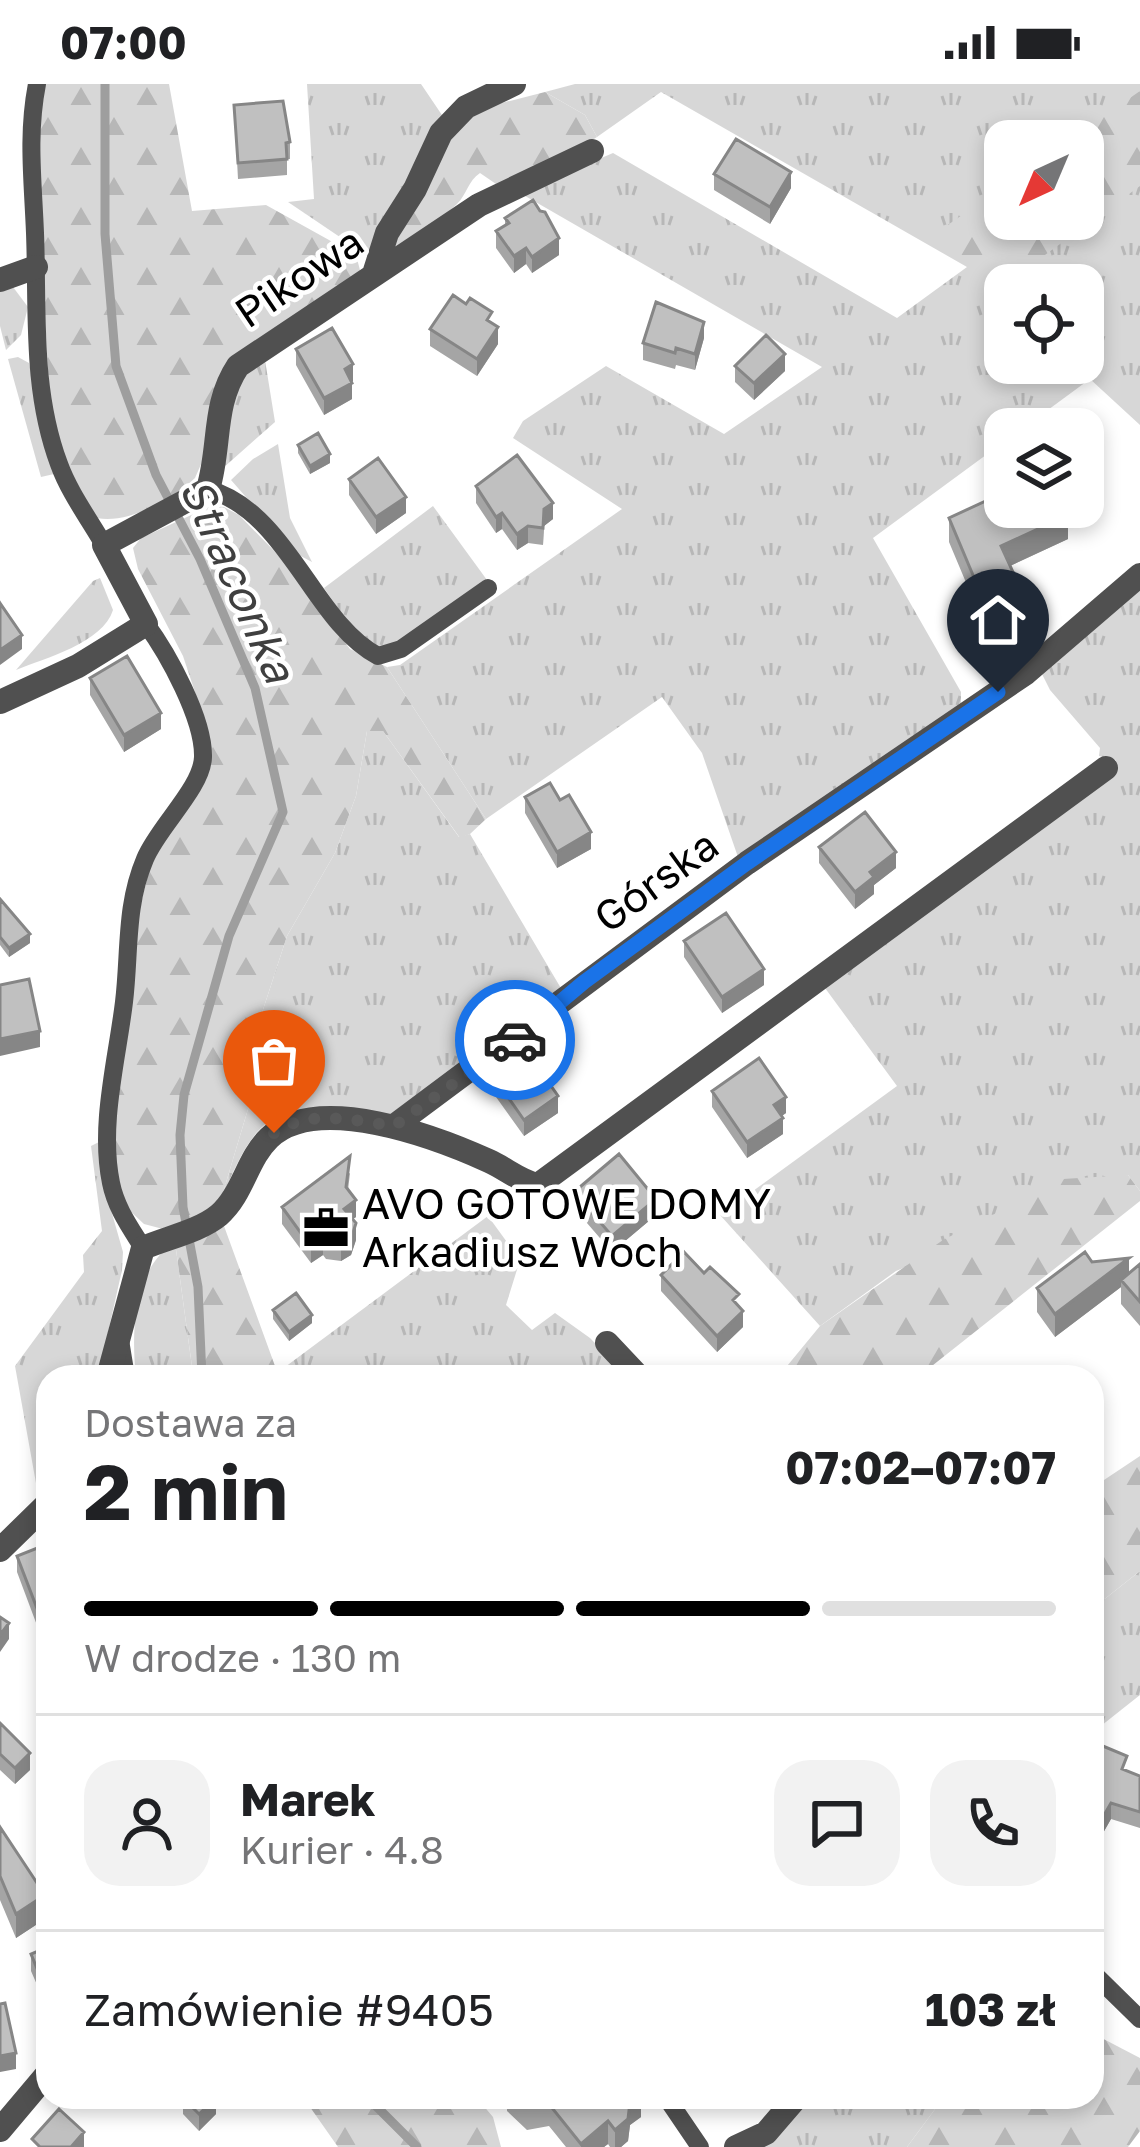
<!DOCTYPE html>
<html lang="pl">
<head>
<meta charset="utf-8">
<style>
  :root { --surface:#fff; --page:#f2f2f2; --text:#202124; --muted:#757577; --line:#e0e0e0; --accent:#000 }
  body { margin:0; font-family:"Golos Text",sans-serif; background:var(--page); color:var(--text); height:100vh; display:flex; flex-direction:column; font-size:45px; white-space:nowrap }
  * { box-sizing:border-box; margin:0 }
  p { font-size:39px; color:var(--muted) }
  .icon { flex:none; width:66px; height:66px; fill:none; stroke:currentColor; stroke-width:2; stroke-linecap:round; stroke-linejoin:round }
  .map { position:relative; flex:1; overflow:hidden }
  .side { position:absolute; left:36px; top:1281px; width:1068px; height:744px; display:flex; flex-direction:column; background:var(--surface); border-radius:36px; box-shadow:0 6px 18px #0003 }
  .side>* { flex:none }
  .needle { width:78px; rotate:224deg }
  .tools { position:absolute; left:984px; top:36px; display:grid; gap:24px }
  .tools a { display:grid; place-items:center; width:120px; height:120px; border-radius:24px; background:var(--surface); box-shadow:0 6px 18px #0003; font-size:60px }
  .pin { position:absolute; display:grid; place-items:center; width:102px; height:102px; color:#fff; margin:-123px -51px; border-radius:50% 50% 50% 0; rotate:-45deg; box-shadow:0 0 12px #0007 }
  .pin .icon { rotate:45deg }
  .courier { position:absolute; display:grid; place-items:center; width:120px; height:120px; margin:-60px; border:9px solid #1a73e8; border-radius:50%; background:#fff; color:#222; box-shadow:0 3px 15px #0007 }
  .overview em { font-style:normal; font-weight:700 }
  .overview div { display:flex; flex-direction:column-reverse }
  .overview { display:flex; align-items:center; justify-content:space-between; height:204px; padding:0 48px }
  h1 { font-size:78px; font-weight:700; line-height:90px }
  .bar { display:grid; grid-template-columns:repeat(4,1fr); gap:18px 12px; align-content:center; height:144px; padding:0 48px }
  .bar i { height:15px; border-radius:9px; background:var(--line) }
  .bar .active { background:var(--accent) }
  .bar p { grid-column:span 4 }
  .line { display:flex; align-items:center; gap:30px; padding:0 48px; border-top:3px solid var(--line) }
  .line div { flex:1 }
  .round { display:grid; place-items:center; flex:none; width:126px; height:126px; border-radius:36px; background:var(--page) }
  .status { display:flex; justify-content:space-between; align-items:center; height:84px; padding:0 60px; background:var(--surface); direction:ltr }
  .status svg { height:33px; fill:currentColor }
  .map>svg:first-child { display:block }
  .grass { fill:url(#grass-tufts); fill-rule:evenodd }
  .forest { fill:url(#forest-firs) }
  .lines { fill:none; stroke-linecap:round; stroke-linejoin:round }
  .stream { stroke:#9e9e9e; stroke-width:9 }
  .service { stroke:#505050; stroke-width:18 }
  .minor { stroke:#505050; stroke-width:24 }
  .wall { fill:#a5a5a5 }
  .shaded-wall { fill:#868686 }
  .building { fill:#c0c0c0; stroke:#868686; stroke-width:3 }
  .done { stroke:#595959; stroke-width:12; stroke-dasharray:0 21.6 }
  .route { stroke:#1a73e8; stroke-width:15 }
  .labels { text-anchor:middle; stroke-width:9; stroke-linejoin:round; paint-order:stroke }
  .street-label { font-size:42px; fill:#000; stroke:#fff }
  .poi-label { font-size:42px; fill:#000; stroke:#fff; text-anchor:start }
  .water-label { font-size:45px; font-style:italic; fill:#3f3f3f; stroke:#fff }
</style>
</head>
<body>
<div class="status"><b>07:00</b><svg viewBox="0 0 49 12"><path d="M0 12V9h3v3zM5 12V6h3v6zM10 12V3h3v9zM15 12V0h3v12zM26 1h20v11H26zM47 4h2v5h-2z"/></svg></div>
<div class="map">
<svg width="1140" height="2063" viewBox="0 0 1140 2063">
  <defs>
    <pattern id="grass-tufts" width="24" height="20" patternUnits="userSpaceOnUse" patternTransform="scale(3)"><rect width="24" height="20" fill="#d7d7d7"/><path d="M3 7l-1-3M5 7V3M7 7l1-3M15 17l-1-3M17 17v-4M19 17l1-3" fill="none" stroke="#b7b7b7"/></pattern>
    <pattern id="forest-firs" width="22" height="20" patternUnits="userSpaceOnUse" patternTransform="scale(3)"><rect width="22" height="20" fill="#d7d7d7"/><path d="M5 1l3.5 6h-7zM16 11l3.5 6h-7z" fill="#b7b7b7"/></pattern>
  </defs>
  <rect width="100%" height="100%" fill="#fff"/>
  <path class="grass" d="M307,0h114l23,34 -76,138 -80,-54 26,-3z
    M575,0h565v341l-50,-46 -68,50h-17v12l-132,97 88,154v20l-222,148 -37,-107 -40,-56 -176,122 -99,-152 13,-2 222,-156 -109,-71 10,-17 83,-55 118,68 98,-67 -302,-174 93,-40 284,165 70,-51 -306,-175 -64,45 -12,-22 -40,-23zM1005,57h78v78h-78zM1005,201h78v78h-78z
    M0,203h13l15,20 -7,28 -15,15 -6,-24z
    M264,270l11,68 -52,46 13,-88z
    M18,273l11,6 25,111 -13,3 -33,-118z
    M278,360l12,74 22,44 -17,-9 -64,-73 22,-21z
    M433,422l54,74 -102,71 -28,-15 -33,-48z
    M100,494l13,32c-10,33 -68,48 -97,60l77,-89z
    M1140,499v608l-12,-16 -232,96 -76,55 -100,-111 177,-129 -72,-98 289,-217 2,-11 -17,-4 1,-8 -50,-58 -11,-22z
    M367,647h16l76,106 11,-3 92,156 -173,125 -102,-4c-37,14 -49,52 -65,85l35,-117 3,-60 27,-83 48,-83 21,-57z
    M99,1058l6,47 18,63 -1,18 -24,107h-50v115l-9,8 -24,-134 69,-94 -1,-17 19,-24 -11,-85z
    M488,1132l32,44 -14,45 26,25 23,-17 35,25 38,39h-349l-2,-4z
    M175,1158l18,132 -57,3c-5,-46 -3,-108 39,-135z
    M1140,1487v124l-48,38v-124z
    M805,2013h139l-37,50h-150z"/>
  <path class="forest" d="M43,0h126l23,127 74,-6 90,50 5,19 -109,73 -57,131c-24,22 -66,46 -98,40l-30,-51 -17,-58 -13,-244z
    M1140,7v95l-153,111 -45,-68 63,-44v34h78v-78h-15z
    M545,8l40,23 12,22 -33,21 -68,26 -16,-11c-12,8 -13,21 -23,31 -18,18 -44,32 -66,46l60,-118 23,-22z
    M211,422l13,1 15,8 45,46 66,88 37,18 99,152 -16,15 -10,4 -77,-107h-16l-11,65 -21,57 -48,83 -27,83 -3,60 -35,117 -14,16 -45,17 -19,-5 -16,-15 -11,-27 -5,-40 20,-203 21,-84 52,-76 -7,-78 -15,-45 -45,-87 -5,-21 8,-10z
    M1128,1091l12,16v10l-222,176h-140l42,-51 123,-86 120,-61z
    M224,1142l55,151h-97l11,-3 -18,-132z
    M1140,1372v115l-48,38v-121z
    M1092,1949l48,25v73l-12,16h-221l37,-50h148z
    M303,2013h173l17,20 8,30h-163z"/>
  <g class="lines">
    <path class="stream" d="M105,0v150l11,132 40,109 44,84 55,129 28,124 -54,124 -45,159 -4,40 3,72 15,80 4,90
      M367,2013l50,50"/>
    <path class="service" d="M37,0c-10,51 -4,97 -2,149 3,77 -4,156 24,231 10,28 30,55 45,81
      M208,405c81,24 105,133 170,167l23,-7 87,-61
      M143,1164c-13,-21 -27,-40 -32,-65 -12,-58 6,-123 13,-181 6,-50 1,-96 21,-143 13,-32 57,-71 58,-102 1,-38 -35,-103 -57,-133
      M120,1256l6,37
      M1092,1888l48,47
      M666,2013l34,50"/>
    <path class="minor" d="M374,190l13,-41 28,-44 26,-56 25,-26 48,-23
      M0,196l36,-13
      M0,618l78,-36 68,-42 -42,-79 104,-56c13,-43 4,-84 30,-123l241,-161 113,-54
      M394,1042l353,-263 279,-190 114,-98
      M607,1259l32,34
      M108,1293l35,-129c23,-10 57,-17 76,-33 24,-21 28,-56 50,-77 48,-46 167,-1 220,23 16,7 32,21 49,24l568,-417
      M0,1466l48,-47
      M0,2046l48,-57
      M736,2063l30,-14 31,-36"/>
  </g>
  <path class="wall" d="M234,21l56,37v17h-3v16l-49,4z
    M714,90l77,14 -21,36 -56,-34z
    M505,134l54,37 -27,18 -6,-9 -12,9 -18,-25v-17l9,-6z
    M492,239l6,21 -21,32 -47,-30v-17z
    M704,254l-9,32 -19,-5 -1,4 -32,-9v-17z
    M296,265l57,32 -2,1 1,17 -28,16 -28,-50z
    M735,282l50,5 -31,29 -19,-18z
    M298,361l32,18 -20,11 -12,-21z
    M1005,376v47l63,32 -58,27 8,40 -35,17 -34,-81v-24l54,-25 -3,-6v-24z
    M349,395l57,34 -30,21 -27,-39z
    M476,402l77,33 -9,7 -1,19 -15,-2 -11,7 -15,-21 -6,4 -20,-30z
    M90,594l71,51 -37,23 -34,-57z
    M525,713l66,52 -34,19 -32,-55z
    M819,763l77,21 -22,17v9l-19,15 -36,-46z
    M0,815l30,44 -21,14 -9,-12z
    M684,857l80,44 -42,28 -38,-56z
    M491,989l62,17 5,23 -34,23 -33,-46z
    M712,1007l74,22 -4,3 1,18 -36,24 -35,-51z
    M350,1089l-2,17 8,27 -3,2 3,21 -5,15 -10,6 -15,-2 -3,-4 -12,8 -29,-39v-17z
    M574,1108l82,23 -44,37 -38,-44z
    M1092,1178l37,11 11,-9v62l-19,-22v-17l-66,50 -18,-25v-24z
    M661,1191l82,52 -26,25 -56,-61z
    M273,1226l39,13 -23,18 -16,-22z
    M48,1469l-10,75 -21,-56v-16z
    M0,1639l30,47 -15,14 -15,-14z
    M1092,1672l48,20v52l-29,-9 -16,28 -3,-1z
    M0,1743l45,92 -29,19 -16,-38z
    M48,1863l-7,47 -10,-23v-17z
    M507,2013h134v20l-11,8 -2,16 -7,6h-11l-2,-3 -4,3h-38l-17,-21 -22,4 -20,-19z
    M183,2014l33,16 -17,17 -16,-17z"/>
  <path class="shaded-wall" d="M791,88v16l-21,36v-17z
    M559,154v17l-27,18v-16z
    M526,164v16l-12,9v-17z
    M704,238v16l-9,32v-16z
    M498,243v17l-21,32v-17z
    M785,270v17l-31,29v-17z
    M353,280v17l-8,5v-17z
    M352,299v16l-28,16v-17z
    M330,370v9l-20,11v-8z
    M406,413v16l-30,21v-17z
    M553,419v16l-9,7 -1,19 1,-36z
    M502,429v16l-6,4v-16z
    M1068,431v24l-67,31v-24z
    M528,442v17l-11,7v-16z
    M1018,499v23l-35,17v-24z
    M22,551v14l-22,16v-15z
    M161,629v16l-37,23v-17z
    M591,748v17l-34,19v-16z
    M896,768v16l-22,17v9l-19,15v-17l15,-20z
    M30,850v9l-21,14v-9z
    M764,885v16l-42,28v-16z
    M40,947v16l-40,9v-17z
    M558,1012v17l-34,23v-16z
    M786,1013v16l-12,8v-16z
    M783,1034v16l-36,24v-16z
    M656,1115v16l-44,37v-16z
    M356,1116v17l-12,8v-16z
    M356,1139v17l-5,15 -10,6v-16z
    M323,1154v17l-12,8v-16z
    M1129,1174v23l-8,-1v7l-66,50v-23z
    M743,1227v16l-26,25v-16z
    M312,1231v8l-23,18v-9z
    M48,1523v16l-10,5v-17z
    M9,1539v16l-9,13v-17z
    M30,1669v17l-15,14v-16z
    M1111,1719v16l-16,28v-16z
    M45,1811v24l-29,19v-24z
    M48,1891v16l-7,3v-16z
    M16,1969v16l-16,3v-16z
    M637,2013h4v20l-11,8 -2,16 -7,6h-6v-17l15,-28z
    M216,2014v16l-17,17v-17z
    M608,2037v23l-4,3h-23v-3z
    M84,2048v15h-13z"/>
  <path class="building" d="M283,17l7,41 -4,1 1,16 -49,4 -4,-58z
    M736,55l55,33 -21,35 -56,-33z
    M533,116l7,11 5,1 14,26 -27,19 -6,-9 -12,8 -18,-25 13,-8 -4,-5z
    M453,211l13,9 4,-6 22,14 -5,8 11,7 -21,32 -47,-30z
    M656,218l48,20 -9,32 -19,-6 -1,5 -32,-10z
    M332,244l21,36 -8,5 7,14 -28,15 -28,-49z
    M766,251l19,19 -31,29 -19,-17z
    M318,349l12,21 -20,12 -12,-21z
    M517,371l36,48 -9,6 -1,19 -15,-2 -11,8 -15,-21 -6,4 -20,-31z
    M378,374l28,39 -30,20 -27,-38z
    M1005,408v15h59l4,8 -67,31 17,37 -35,16 -34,-81z
    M0,519l22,32 -22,15z
    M127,572l34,57 -37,22 -34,-57z
    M550,699l10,17 9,-5 22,37 -34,20 -32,-55z
    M865,728l31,40 -26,20 4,5 -19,15 -36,-45z
    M0,815l30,35 -21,14 -9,-11z
    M726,829l38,56 -42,28 -38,-56z
    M29,895l11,52 -40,8v-54z
    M522,966l10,12 6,-4 15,21 -4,4 9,13 -34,24 -33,-47z
    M759,974l27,39 -12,8 9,13 -36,24 -35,-51z
    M619,1070l37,45 -44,37 -38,-44z
    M350,1072l-4,31 10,13 -12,9 12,14 -5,16 -10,6 -15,-2 -3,-5 -12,9 -29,-40z
    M684,1168l20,21 6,-6 29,27 -6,6 10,11 -26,25 -56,-61z
    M1085,1168l7,10 37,-4 -74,56 -18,-26z
    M1140,1180v38l-19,-22z
    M296,1209l16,22 -23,17 -16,-22z
    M45,1461l3,8v54l-10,4 -21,-55z
    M0,1533l9,6 -9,12z
    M0,1639l30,30 -15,15 -15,-14z
    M1098,1660l29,12 -5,13 18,7v36l-29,-9 -16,28 -3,-2v-73z
    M0,1743l45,68 -29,19 -16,-38z
    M48,1863v28l-7,3 -10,-24z
    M5,1919l11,50 -16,3v-52z
    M184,2013h31l1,1 -17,16 -16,-16z
    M516,2013h121l-7,5 -2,17 -13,11 -7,-9 -27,23 -32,-40 -22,3z
    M59,2025l25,23 -13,15h-31l-8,-8z"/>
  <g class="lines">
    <path class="done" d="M274,1049c36,-25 80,-12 120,-7l121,-86"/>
    <path class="route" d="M515,956l69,-58 163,-119 251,-171"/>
  </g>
  <defs>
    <g id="office-bare" transform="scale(3.6)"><path d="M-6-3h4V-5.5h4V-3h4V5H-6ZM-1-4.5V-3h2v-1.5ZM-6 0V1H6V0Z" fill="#000" stroke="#fff" stroke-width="2.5" paint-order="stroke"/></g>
  </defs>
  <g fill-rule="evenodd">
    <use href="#office-bare" x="326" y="1144"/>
  </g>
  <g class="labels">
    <g class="street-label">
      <text transform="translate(299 193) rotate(-34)" y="15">Pikowa</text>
      <text transform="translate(656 797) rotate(-36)" y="15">Górska</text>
    </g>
    <g class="poi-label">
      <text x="362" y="1135">AVO GOTOWE DOMY<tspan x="362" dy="48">Arkadiusz Woch</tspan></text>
    </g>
    <g class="water-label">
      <text transform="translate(238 496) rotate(66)" y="16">Straconka</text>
    </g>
  </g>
</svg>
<div class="tools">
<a><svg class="needle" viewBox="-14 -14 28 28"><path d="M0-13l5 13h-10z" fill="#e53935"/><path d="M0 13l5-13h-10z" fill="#757577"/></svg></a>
<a><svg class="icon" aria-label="locate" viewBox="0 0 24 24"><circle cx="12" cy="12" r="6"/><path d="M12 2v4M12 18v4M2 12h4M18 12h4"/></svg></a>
<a><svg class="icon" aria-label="layers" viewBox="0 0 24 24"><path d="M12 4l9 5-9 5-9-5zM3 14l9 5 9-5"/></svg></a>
</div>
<div class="pin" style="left:274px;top:1049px;background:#ea580c"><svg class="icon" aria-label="bag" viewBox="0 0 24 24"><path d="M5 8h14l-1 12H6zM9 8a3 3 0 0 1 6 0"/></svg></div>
<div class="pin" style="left:998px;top:608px;background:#1f2937"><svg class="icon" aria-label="home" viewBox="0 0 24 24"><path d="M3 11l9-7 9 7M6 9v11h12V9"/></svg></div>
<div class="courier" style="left:515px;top:956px"><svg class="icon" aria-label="car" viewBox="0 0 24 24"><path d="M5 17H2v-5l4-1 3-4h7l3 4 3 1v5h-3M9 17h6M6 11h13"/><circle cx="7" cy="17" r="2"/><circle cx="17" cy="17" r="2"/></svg></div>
<section class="side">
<div class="overview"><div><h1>2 min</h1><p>Dostawa za</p></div><em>07:02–07:07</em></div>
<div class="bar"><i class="active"></i><i class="active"></i><i class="active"></i><i></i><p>W drodze · 130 m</p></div>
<div class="line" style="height:216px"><a class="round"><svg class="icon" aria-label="person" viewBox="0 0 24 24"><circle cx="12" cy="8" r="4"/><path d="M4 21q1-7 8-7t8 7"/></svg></a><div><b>Marek</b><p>Kurier · 4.8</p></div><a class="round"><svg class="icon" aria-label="chat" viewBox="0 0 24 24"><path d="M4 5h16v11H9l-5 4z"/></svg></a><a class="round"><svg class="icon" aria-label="phone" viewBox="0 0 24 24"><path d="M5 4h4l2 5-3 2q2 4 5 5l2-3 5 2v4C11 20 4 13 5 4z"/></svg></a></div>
<div class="line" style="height:156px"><div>Zamówienie #9405</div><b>103 zł</b></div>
</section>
</div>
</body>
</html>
